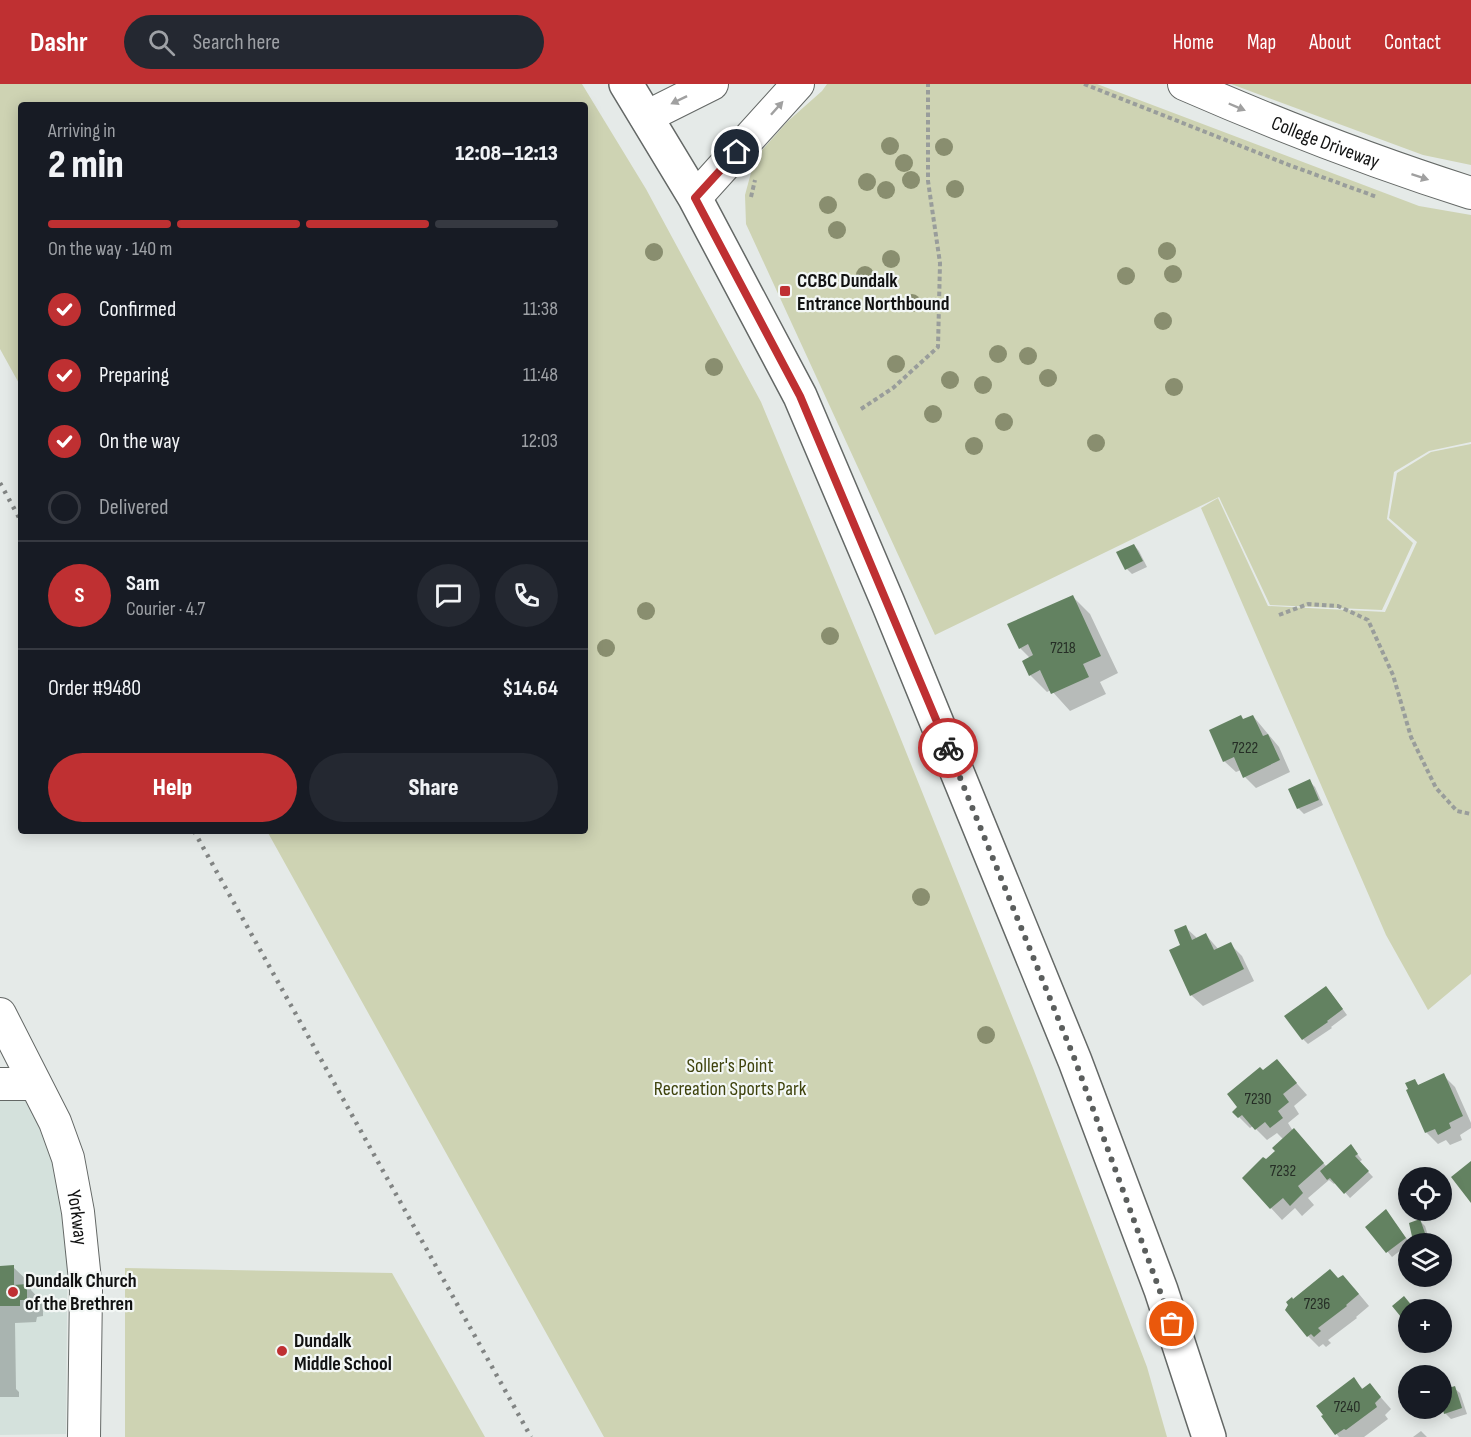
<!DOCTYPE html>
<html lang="en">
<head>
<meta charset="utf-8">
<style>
  :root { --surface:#171b24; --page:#242831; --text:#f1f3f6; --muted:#9ea1a6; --line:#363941; --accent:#bf3032 }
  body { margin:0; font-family:"Sofia Sans Condensed",sans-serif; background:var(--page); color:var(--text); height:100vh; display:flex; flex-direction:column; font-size:22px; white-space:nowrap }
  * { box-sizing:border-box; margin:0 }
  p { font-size:20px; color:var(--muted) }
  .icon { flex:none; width:33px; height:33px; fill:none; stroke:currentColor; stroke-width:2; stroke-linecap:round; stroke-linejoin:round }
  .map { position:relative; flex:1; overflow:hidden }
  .details { position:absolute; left:18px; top:18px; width:570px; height:732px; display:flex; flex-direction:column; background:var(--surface); border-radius:6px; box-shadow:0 3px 15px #0003 }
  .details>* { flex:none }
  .controls { position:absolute; left:1398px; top:1083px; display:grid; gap:12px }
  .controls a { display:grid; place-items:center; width:54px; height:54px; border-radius:50%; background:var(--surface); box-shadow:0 3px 15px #0003; font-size:30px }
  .pin { position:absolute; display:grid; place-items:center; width:51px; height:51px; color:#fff; margin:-26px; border:3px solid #fff; border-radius:50%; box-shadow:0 2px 6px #0007 }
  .courier { position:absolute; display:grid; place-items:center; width:60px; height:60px; margin:-30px; border:4px solid #bf3032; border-radius:50%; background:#fff; color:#222; box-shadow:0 2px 8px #0007 }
  .summary em { font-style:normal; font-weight:800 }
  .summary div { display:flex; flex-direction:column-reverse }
  .summary { display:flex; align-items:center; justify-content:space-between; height:102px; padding:0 30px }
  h1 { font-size:39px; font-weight:800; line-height:45px }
  .bar { display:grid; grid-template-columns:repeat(4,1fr); gap:9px 6px; align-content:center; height:72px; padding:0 30px }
  .bar i { height:8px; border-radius:4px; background:var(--line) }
  .bar .active { background:var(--accent) }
  .bar p { grid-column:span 4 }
  .line { display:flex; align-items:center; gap:15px; padding:0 30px; border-top:2px solid var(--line) }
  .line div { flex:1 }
  .round { display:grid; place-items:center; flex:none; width:63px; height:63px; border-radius:32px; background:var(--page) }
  ol { padding:0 30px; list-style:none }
  li { display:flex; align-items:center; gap:18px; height:66px }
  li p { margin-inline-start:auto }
  li .icon { padding:6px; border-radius:50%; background:var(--accent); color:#fff; stroke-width:4 }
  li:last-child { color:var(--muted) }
  li i { width:33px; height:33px; border:3px solid var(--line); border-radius:50% }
  .cta { display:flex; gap:12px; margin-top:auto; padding:12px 30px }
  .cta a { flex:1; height:69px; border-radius:36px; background:var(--accent); color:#fff; font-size:24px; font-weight:800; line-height:69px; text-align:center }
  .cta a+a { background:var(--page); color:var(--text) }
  header { display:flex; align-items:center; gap:36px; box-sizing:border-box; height:84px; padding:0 30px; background:var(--accent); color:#fff }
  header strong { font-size:28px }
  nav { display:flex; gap:33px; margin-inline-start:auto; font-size:21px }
  .search { width:420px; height:54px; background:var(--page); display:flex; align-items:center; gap:15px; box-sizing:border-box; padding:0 21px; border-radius:33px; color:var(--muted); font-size:22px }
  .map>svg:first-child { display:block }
  .built { fill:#d4e1dc }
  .green { fill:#ced3b3 }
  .shadow { fill:#0003 }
  .building { fill:#638261 }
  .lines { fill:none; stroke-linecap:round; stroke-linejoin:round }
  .minor-casing { stroke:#646866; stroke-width:34 }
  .tertiary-casing { stroke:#646866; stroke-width:36 }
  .path { stroke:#999d9b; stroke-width:4; stroke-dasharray:4.5 3; stroke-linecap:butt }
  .minor { stroke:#fff; stroke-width:32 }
  .tertiary { stroke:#fff; stroke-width:33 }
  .rail { stroke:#818483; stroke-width:4.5; stroke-dasharray:3 6; stroke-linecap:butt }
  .tree { fill:#898e6f }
  .oneway { fill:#a0a0a0 }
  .done { stroke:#5b5e5d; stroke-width:6; stroke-dasharray:0 10.8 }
  .route { stroke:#bf3032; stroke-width:8 }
  .poi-dot { fill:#bf3032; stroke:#f3f7f5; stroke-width:2 }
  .labels { text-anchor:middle; stroke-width:4.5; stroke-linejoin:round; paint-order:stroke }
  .number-label { font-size:16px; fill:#262e26 }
  .street-label { font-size:20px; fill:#111212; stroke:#f3f7f5 }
  .poi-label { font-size:20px; font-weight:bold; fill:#111212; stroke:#f3f7f5; text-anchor:start }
  .park-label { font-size:20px; fill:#3e420c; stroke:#f3f7f5 }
</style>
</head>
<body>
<header>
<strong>Dashr</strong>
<div class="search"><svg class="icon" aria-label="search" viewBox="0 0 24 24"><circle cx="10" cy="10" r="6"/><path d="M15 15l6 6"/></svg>Search here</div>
<nav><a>Home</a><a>Map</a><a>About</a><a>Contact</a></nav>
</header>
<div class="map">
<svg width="1471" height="1353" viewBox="0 0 1471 1353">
  <rect width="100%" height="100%" fill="#e5eae8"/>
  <path class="built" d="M0,1010h31l37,105 -2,235 -66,1z"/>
  <path class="green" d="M0,0h582l64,105 115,213 131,315 141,351 114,299 20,70h-563l-337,-606h318v-726h-564v282l-21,-38z
    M827,0h270l322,122 52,9v227l-42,9 -35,21 -7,47 26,24 -31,67 -112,-5 -51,-108 -284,138 -189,-411 -1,-29 10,-37 32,-36 35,-31z
    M1231,0h240v81l-48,-10z
    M1471,360v530l-43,36 -42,-75 -185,-427 17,-10 50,108 117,6 32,-70 -28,-24 8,-45 34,-21z
    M125,1184l267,5 93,164h-360z"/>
  <path class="shadow" d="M1134,461l5,6 8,16 -15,7 -5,-5z
    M1073,513l17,17 28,59 -18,9 6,12 -36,17 -19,-21 -4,2 -17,-17v-17l-10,-10z
    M1253,632l26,31 11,25 -34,16 -11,-11 -4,-7 -5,2 -12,-11 20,-41z
    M1309,697l6,6 8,18 -19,9 -6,-6 -8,-18z
    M1185,843l12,11 9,-3 13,15 11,-6 12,12 12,25 -51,25 -12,-11 -9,-50z
    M1331,909l16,22 -16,12 1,1 -24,16 -5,-5z
    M1277,977l30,34 -13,11 5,8 -11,9 5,8 34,36 24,-21 11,14 -3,2 14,15 -23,21 -14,-16 -2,2 -5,-4 -21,18 6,7 -12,11 -7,-8 -13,12 -11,-12 -5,-47 11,-10 6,-12 -6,-6 -10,7 -14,-14 -3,2 -11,-11 24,-45z
    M1443,991l12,12 16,36v5l-11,7 2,5 -12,5 -4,-5 -8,4 -12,-12 -12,-52 5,6z
    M1386,1127l24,32 -18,14 -25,-30z
    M1419,1136l6,6 5,16 -12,2 -4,-4z
    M0,1182l13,1 18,17v6l12,13v13l-6,1 -1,5 -21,1 1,66 3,3v5h-19z
    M1339,1195l15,9 15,18 -13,11 1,1 -29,22 3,3 -5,4 -3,-3 -4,3 -11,-11 -15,-35z
    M1409,1219l5,7h-6v11l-14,-15z
    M1353,1295l11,11 6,-5 21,24 -6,6 3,4 -24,18h-25l-16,-20z
    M1454,1304l6,5 7,21 -16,5 -6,-6 -3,-11v-10z
    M1421,1347l6,6h-14z"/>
  <path class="building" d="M1134,460l9,17 -18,9 -9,-18z
    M1073,511l28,61 -18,8 6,13 -38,17 -11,-24 -11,6 -7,-15 11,-6 -5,-11 -9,5 -12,-25z
    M1241,631l2,4 10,-4 10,21 5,-2 12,26 -37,18 -9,-21 -11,5 -14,-32z
    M1310,695l9,21 -22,9 -9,-20z
    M1186,841l6,15 14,-7 8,17 17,-8 13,27 -54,27 -21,-46 11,-5 -6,-15z
    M1326,902l17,23 -16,12 1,1 -26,18 -18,-24z
    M1277,975l20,24 -14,11 6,8 -11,9 5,7 -13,10 -5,-6 -10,8 -13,-15 -4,3 -6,-6 5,-5 -10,-13 33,-27 3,3z
    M1444,989l19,43 -14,7 2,5 -13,7 -3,-6 -10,4 -19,-43 2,-1 -3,-6 10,-4 3,6z
    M1294,1044l30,35 -26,23 5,7 -13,13 -7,-8 -13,11 -28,-31 21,-21 3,2 9,-8 -3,-3z
    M1351,1060l7,10 -3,2 14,15 -25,23 -14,-16 -3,2 -7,-9z
    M1471,1077v42l-20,-26z
    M1386,1125l20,29 -20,15 -21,-26z
    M1420,1135l6,17 -13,5 -4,-18z
    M14,1181v20l13,-1v16h-7v6h-20v-40z
    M1330,1185l8,9 5,-3 16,19 -13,11 1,1 -29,22 3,3 -7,6 -3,-3 -4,3 -22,-27 3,-5 -2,-3 6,-5 1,2z
    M1404,1212l9,11 -12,10 -9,-11z
    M1354,1293l8,12 8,-6 11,14 -6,6 2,4 -31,23 -2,-1 -9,6 -14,-19 2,-1 -7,-9z
    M1455,1302l7,22 -18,6 -2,-8v-16z"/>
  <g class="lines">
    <g class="minor-casing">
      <g id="minor">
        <path id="s1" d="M1184,0c94,41 189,78 287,109"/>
        <path d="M646,33l66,-33"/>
        <path d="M695,114l103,-114"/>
        <path id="s2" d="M0,930l55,108 13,36 10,54 8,78 -2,147"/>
        <path d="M0,1000h35"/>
      </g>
    </g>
    <g class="tertiary-casing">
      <path id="tertiary" d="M626,0l69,114 105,198 88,207 187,458 86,229 48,147"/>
    </g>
    <path class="path" d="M1084,0l205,81 88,32
      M751,113l4,-17
      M861,325l32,-21 45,-41 2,-84 -12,-82v-97
      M1279,531l29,-11 30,2 30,14 25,55 18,62 25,51 21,23 14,3"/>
    <use href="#minor" class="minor"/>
    <use href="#tertiary" class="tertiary"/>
    <path class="rail" d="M0,399l21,38
      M194,747l337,606"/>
  </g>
  <g class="tree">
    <circle cx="890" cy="62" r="9"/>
    <circle cx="944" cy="63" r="9"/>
    <circle cx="904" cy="79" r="9"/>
    <circle cx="911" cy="96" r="9"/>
    <circle cx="867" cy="98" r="9"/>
    <circle cx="955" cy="105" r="9"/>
    <circle cx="886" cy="106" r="9"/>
    <circle cx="828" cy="121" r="9"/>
    <circle cx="837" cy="146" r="9"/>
    <circle cx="1167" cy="167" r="9"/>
    <circle cx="654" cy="168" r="9"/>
    <circle cx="891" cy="175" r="9"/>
    <circle cx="1173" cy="190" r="9"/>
    <circle cx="865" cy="191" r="9"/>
    <circle cx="1126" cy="192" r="9"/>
    <circle cx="912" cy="219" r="9"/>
    <circle cx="1163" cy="237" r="9"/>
    <circle cx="998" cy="270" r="9"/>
    <circle cx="1028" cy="272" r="9"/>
    <circle cx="896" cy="280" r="9"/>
    <circle cx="714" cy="283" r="9"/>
    <circle cx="1048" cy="294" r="9"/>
    <circle cx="950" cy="296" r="9"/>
    <circle cx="983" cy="301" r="9"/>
    <circle cx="1174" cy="303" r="9"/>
    <circle cx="933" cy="330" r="9"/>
    <circle cx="1004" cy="338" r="9"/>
    <circle cx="1096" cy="359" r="9"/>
    <circle cx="974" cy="362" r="9"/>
    <circle cx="646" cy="527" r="9"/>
    <circle cx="830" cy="552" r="9"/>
    <circle cx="606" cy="564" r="9"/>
    <circle cx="921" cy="813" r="9"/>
    <circle cx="986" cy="951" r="9"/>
  </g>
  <defs><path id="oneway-solid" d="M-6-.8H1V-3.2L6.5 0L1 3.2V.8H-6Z" transform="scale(1.5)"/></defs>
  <g class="oneway">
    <use href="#oneway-solid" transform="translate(679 16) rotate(154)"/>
    <use href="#oneway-solid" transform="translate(1237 23) rotate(23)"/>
    <use href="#oneway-solid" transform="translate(777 24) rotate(-48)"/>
    <use href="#oneway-solid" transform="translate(1420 93) rotate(18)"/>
  </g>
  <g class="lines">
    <path class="done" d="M948,664l127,312 97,264"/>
    <path class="route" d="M737,68l-42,46 105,198 148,352"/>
  </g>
  <g class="poi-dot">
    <rect x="779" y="201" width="12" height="12" rx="3"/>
    <circle cx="13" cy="1208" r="6"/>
    <circle cx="282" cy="1267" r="6"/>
  </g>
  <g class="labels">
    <g class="number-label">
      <text x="1063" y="569">7218</text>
      <text x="1245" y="669">7222</text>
      <text x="1258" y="1020">7230</text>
      <text x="1283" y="1092">7232</text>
      <text x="1317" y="1225">7236</text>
      <text x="1347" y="1328">7240</text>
    </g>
    <g class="street-label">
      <text dy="7" stroke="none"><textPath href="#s1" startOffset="153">College Driveway</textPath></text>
      <text dy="7" stroke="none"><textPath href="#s2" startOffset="220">Yorkway</textPath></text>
    </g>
    <g class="poi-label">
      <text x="797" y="203">CCBC Dundalk<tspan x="797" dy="23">Entrance Northbound</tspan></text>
      <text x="25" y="1203">Dundalk Church<tspan x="25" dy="23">of the Brethren</tspan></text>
      <text x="294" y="1263">Dundalk<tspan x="294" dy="23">Middle School</tspan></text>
    </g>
    <g class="park-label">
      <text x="730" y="988">Soller's Point<tspan x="730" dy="23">Recreation Sports Park</tspan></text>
    </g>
  </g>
</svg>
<div class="controls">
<a><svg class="icon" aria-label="locate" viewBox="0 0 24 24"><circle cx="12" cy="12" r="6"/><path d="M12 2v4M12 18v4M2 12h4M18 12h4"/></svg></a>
<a><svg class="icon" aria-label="layers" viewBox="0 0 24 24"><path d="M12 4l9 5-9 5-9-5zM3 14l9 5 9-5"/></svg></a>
<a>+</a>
<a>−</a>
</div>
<div class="pin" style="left:1172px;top:1240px;background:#ea580c"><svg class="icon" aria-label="bag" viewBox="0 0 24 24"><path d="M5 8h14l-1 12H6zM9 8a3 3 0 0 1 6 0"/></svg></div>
<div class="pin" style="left:737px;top:68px;background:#1f2937"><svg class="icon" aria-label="home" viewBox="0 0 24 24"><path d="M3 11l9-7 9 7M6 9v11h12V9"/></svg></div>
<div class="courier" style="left:948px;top:664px"><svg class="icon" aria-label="bike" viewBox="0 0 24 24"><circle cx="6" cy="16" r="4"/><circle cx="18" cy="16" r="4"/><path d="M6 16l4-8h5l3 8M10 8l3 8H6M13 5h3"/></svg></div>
<section class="details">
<div class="summary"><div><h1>2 min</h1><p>Arriving in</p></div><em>12:08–12:13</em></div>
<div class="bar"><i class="active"></i><i class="active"></i><i class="active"></i><i></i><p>On the way · 140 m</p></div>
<ol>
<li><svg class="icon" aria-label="check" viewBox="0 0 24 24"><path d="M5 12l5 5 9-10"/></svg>Confirmed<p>11:38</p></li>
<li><svg class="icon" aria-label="check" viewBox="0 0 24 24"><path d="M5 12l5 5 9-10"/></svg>Preparing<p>11:48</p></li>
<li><svg class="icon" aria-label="check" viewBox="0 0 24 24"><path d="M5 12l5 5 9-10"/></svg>On the way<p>12:03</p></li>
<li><i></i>Delivered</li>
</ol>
<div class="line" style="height:108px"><b class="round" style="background:var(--accent);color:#fff">S</b><div><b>Sam</b><p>Courier · 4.7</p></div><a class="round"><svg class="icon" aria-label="chat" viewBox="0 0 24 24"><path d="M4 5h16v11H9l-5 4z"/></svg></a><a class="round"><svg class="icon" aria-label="phone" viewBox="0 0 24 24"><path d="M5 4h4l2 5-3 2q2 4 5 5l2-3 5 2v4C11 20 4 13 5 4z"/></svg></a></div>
<div class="line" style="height:78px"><div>Order #9480</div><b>$14.64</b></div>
<div class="cta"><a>Help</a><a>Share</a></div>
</section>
</div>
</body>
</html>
